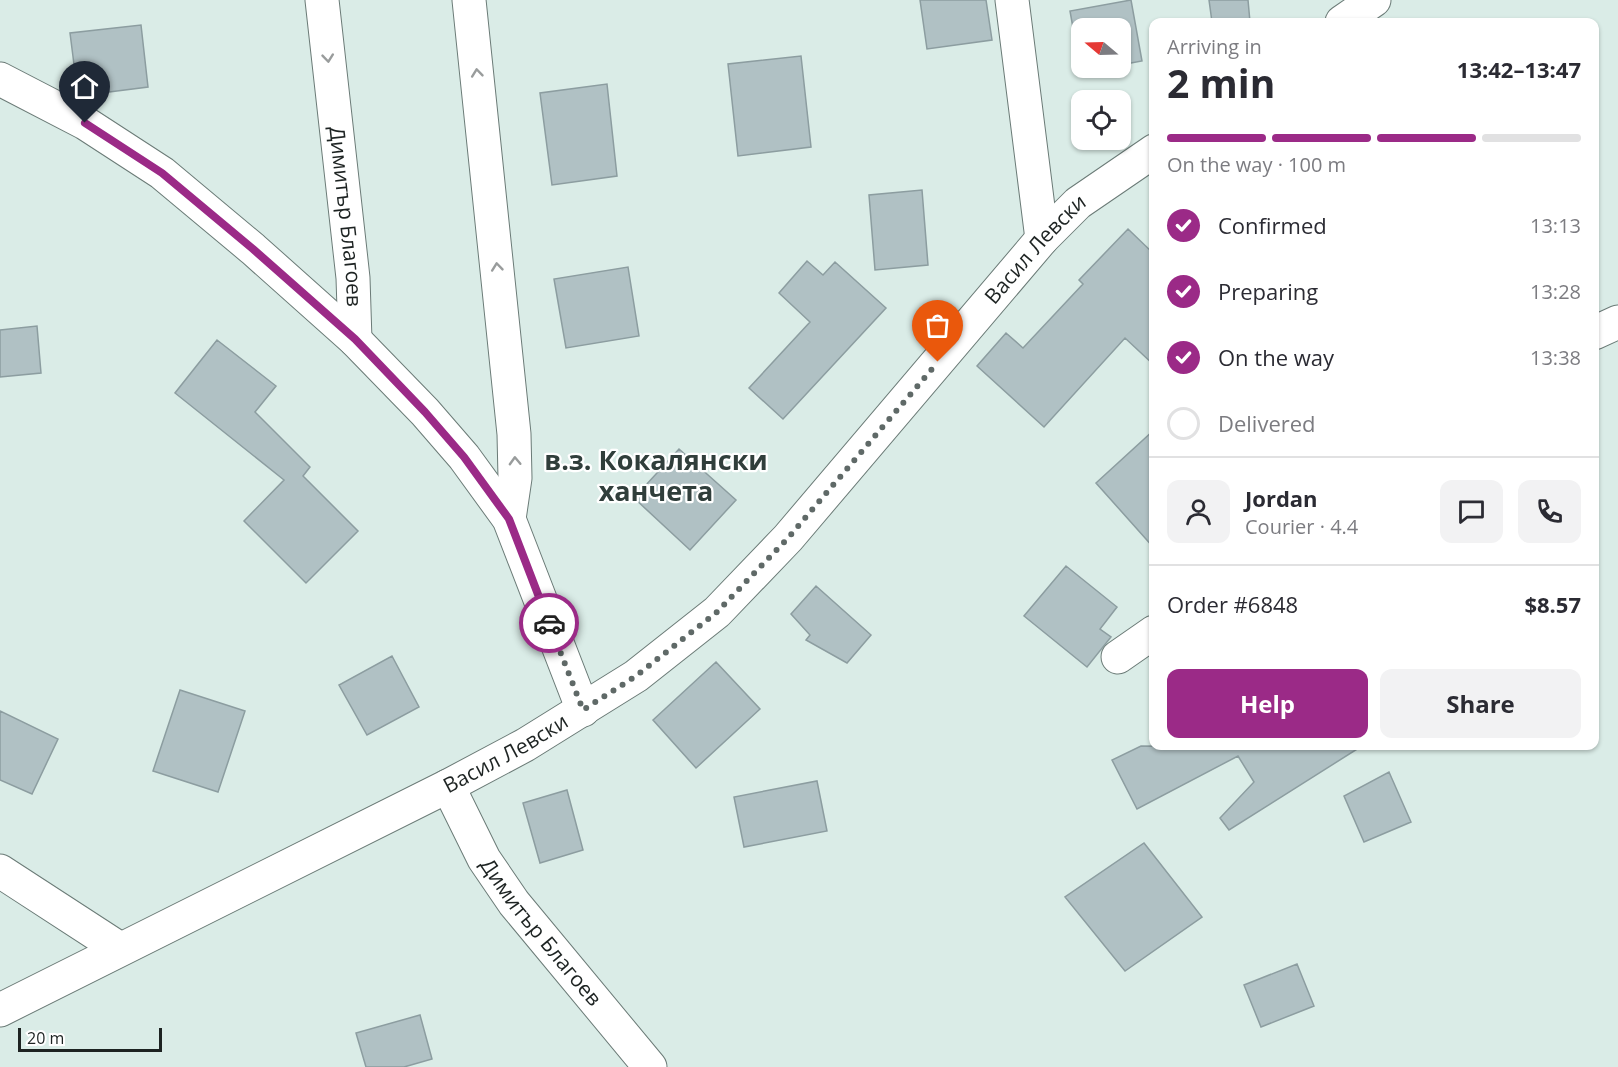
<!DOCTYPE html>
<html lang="en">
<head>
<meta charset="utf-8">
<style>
  :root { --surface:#fff; --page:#f2f2f3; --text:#2b2b33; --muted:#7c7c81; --line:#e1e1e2; --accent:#9b2a87 }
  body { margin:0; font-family:"Open Sans",sans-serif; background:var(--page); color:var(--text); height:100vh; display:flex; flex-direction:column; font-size:22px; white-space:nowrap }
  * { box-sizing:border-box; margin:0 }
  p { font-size:20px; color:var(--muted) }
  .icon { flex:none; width:33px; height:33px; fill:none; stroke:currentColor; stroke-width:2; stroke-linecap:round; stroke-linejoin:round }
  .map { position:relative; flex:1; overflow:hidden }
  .drawer { position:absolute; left:1149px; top:18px; width:450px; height:732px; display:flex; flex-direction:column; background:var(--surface); border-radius:12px; box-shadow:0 2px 4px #0004 }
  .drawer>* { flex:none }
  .needle { width:39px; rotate:289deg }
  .tools { position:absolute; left:1071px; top:18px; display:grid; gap:12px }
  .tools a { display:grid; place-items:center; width:60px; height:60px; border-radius:12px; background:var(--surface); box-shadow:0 2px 4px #0004; font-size:30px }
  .scale { position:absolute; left:18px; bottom:15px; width:144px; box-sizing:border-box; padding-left:6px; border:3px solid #1d2322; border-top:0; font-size:16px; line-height:21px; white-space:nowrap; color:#1d2322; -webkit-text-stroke:4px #fff; paint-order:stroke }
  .pin { position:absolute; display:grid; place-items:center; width:51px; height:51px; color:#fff; margin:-62px -26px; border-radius:50% 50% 50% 0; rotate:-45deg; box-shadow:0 0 6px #0007 }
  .pin .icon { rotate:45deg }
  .courier { position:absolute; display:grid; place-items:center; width:60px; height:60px; margin:-30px; border:4px solid #9b2a87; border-radius:50%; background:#fff; color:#222; box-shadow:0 2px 8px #0007 }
  .head em { font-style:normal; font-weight:700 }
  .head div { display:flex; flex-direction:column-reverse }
  .head { display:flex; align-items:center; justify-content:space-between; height:102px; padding:0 18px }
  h1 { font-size:39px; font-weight:700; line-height:45px }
  .bar { display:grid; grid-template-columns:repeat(4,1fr); gap:9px 6px; align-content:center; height:72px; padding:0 18px }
  .bar i { height:8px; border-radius:4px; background:var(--line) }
  .bar .selected { background:var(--accent) }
  .bar p { grid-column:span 4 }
  .line { display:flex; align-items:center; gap:15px; padding:0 18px; border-top:2px solid var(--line) }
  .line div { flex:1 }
  .round { display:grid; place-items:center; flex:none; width:63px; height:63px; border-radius:12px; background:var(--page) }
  ol { padding:0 18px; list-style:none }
  li { display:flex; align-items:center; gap:18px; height:66px }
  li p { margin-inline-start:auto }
  li .icon { padding:6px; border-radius:50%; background:var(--accent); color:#fff; stroke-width:4 }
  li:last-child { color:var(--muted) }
  li i { width:33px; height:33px; border:3px solid var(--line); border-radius:50% }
  .button { display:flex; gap:12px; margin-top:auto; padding:12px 18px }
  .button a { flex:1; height:69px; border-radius:12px; background:var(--accent); color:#fff; font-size:24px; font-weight:700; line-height:69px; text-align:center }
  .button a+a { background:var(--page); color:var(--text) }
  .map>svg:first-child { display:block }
  .building { fill:#b0c1c4; stroke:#8c9da0; stroke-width:1.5 }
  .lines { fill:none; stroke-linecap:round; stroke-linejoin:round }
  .minor-casing { stroke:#6b7b77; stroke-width:35 }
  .minor { stroke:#fff; stroke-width:33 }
  .oneway { stroke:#999c9c }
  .done { stroke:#5f6967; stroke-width:6; stroke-dasharray:0 10.8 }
  .route { stroke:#9b2a87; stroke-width:8 }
  .labels { text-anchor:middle; stroke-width:4.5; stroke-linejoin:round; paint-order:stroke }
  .street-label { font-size:21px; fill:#1d2322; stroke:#fff }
  .district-label { font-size:27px; font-weight:bold; fill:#303e3b; stroke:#fff }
</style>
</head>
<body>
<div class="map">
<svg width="1618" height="1067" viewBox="0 0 1618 1067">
  <rect width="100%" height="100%" fill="#daece7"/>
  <path class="building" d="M920,0h66l6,40 -65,9z
    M1131,0l11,61 -22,4v-37h-38v40h27l-28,5 -11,-62z
    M1209,0h39l2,22h-38z
    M141,25l7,62 -70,9 -8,-63z
    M801,56l10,91 -73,9 -10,-92z
    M607,84l10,92 -65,9 -12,-92z
    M922,190l6,75 -53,5 -6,-75z
    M1128,229l26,25v111l-29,-27 -81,89 -67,-61 29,-33 17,15 60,-64 -4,-4z
    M807,261l16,14 12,-13 51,46 -103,111 -34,-31 61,-66 -31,-29z
    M628,267l11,69 -73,12 -12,-69z
    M37,326l4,47 -41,4v-47z
    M217,340l59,46 -21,26 55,55 -7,9 55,55 -52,52 -62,-62 40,-41 -109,-87z
    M1154,430v118l-58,-65z
    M679,449l57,51 -46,50 -56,-52z
    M1066,566l51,41 -17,22 11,8 -24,30 -63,-51z
    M816,586l55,49 -24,28 -41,-23 4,-5 -19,-21z
    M392,656l27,51 -52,28 -28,-50z
    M716,662l44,47 -64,59 -43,-48z
    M180,690l65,21 -27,81 -65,-21z
    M0,711l58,28 -26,55 -32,-14z
    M1141,746l148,1 73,-1 -133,84 -9,-12 34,-36 -16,-26 -101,53 -25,-49z
    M1389,772l22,50 -47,20 -20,-46z
    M817,781l10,50 -83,16 -10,-50z
    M567,790l16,60 -43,13 -17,-60z
    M1144,843l58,74 -77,54 -60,-74z
    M1297,964l17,42 -53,21 -17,-42z
    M420,1015l12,44 -28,8h-38l-10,-34z"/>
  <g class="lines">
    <g class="minor-casing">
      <g id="minor">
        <path id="s1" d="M322,0l31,278 2,62"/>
        <path d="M469,0l45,434 1,44 -6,41"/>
        <path d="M1012,0l30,239"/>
        <path d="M1342,22l32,-22"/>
        <path d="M0,79l85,44 77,50 91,76 102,91 70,72 39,45 45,62 74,191"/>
        <path d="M1594,333l24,-11"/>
        <path d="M1118,657l36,-25"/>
        <path id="s2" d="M448,786l36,73 30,44 136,164"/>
        <path d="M0,871l120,78"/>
        <path id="s3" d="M0,1010l448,-224 77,-41 111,-69 81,-64 71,-74 254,-299 36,-36 76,-52"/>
      </g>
    </g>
    <use href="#minor" class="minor"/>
  </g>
  <defs><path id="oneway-chevron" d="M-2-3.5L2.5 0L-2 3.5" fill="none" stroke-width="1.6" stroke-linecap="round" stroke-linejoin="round" transform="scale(1.5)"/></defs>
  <g class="oneway">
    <use href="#oneway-chevron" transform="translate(328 58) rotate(84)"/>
    <use href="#oneway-chevron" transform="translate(477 73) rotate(-96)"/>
    <use href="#oneway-chevron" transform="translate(497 267) rotate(-96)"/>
    <use href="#oneway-chevron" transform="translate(515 461) rotate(-92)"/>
  </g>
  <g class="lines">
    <path class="done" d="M549,623l34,87 53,-34 81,-64 71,-74 150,-176"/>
    <path class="route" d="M85,123l77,50 91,76 102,90 70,73 39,45 45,62 40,104"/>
  </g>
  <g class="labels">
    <g class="street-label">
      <text dy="7" stroke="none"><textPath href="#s1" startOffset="218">Димитър Благоев</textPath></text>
      <text dy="7" stroke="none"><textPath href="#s3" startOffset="1305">Васил Левски</textPath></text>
      <text dy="7" stroke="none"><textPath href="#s3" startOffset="567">Васил Левски</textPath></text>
      <text dy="7" stroke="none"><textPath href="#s2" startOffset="174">Димитър Благоев</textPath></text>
    </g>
    <g class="district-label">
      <text x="656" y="470">в.з. Кокалянски<tspan x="656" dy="31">ханчета</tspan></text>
    </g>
  </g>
</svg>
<div class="tools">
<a><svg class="needle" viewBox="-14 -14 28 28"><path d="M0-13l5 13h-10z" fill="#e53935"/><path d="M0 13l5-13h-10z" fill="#7c7c81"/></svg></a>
<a><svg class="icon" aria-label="locate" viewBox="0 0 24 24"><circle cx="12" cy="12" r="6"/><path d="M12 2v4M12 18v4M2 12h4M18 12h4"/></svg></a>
</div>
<div class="scale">20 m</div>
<div class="pin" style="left:938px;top:362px;background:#ea580c"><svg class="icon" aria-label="bag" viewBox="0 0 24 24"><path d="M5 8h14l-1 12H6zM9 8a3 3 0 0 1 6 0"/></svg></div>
<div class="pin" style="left:85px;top:123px;background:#1f2937"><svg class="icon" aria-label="home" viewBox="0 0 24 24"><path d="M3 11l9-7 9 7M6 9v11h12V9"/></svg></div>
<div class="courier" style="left:549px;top:623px"><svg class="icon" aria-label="car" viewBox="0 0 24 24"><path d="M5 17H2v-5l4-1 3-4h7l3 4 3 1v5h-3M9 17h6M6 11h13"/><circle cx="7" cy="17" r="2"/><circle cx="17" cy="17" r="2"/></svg></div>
<section class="drawer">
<div class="head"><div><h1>2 min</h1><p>Arriving in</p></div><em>13:42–13:47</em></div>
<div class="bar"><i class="selected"></i><i class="selected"></i><i class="selected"></i><i></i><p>On the way · 100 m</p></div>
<ol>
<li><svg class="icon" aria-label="check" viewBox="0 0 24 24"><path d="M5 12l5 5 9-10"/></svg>Confirmed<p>13:13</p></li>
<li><svg class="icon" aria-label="check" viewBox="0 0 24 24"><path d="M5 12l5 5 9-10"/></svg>Preparing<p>13:28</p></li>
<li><svg class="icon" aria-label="check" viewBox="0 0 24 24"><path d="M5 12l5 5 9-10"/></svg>On the way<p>13:38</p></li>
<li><i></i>Delivered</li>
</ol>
<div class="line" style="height:108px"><a class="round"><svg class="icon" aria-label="person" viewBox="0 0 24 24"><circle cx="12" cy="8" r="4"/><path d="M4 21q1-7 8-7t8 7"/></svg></a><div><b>Jordan</b><p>Courier · 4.4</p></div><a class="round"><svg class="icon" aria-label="chat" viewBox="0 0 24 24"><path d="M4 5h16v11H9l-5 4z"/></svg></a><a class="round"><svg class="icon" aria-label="phone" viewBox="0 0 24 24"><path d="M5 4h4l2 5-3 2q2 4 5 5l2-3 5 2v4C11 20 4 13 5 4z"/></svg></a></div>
<div class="line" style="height:78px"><div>Order #6848</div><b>$8.57</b></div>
<div class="button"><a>Help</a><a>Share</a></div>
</section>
</div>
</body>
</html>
